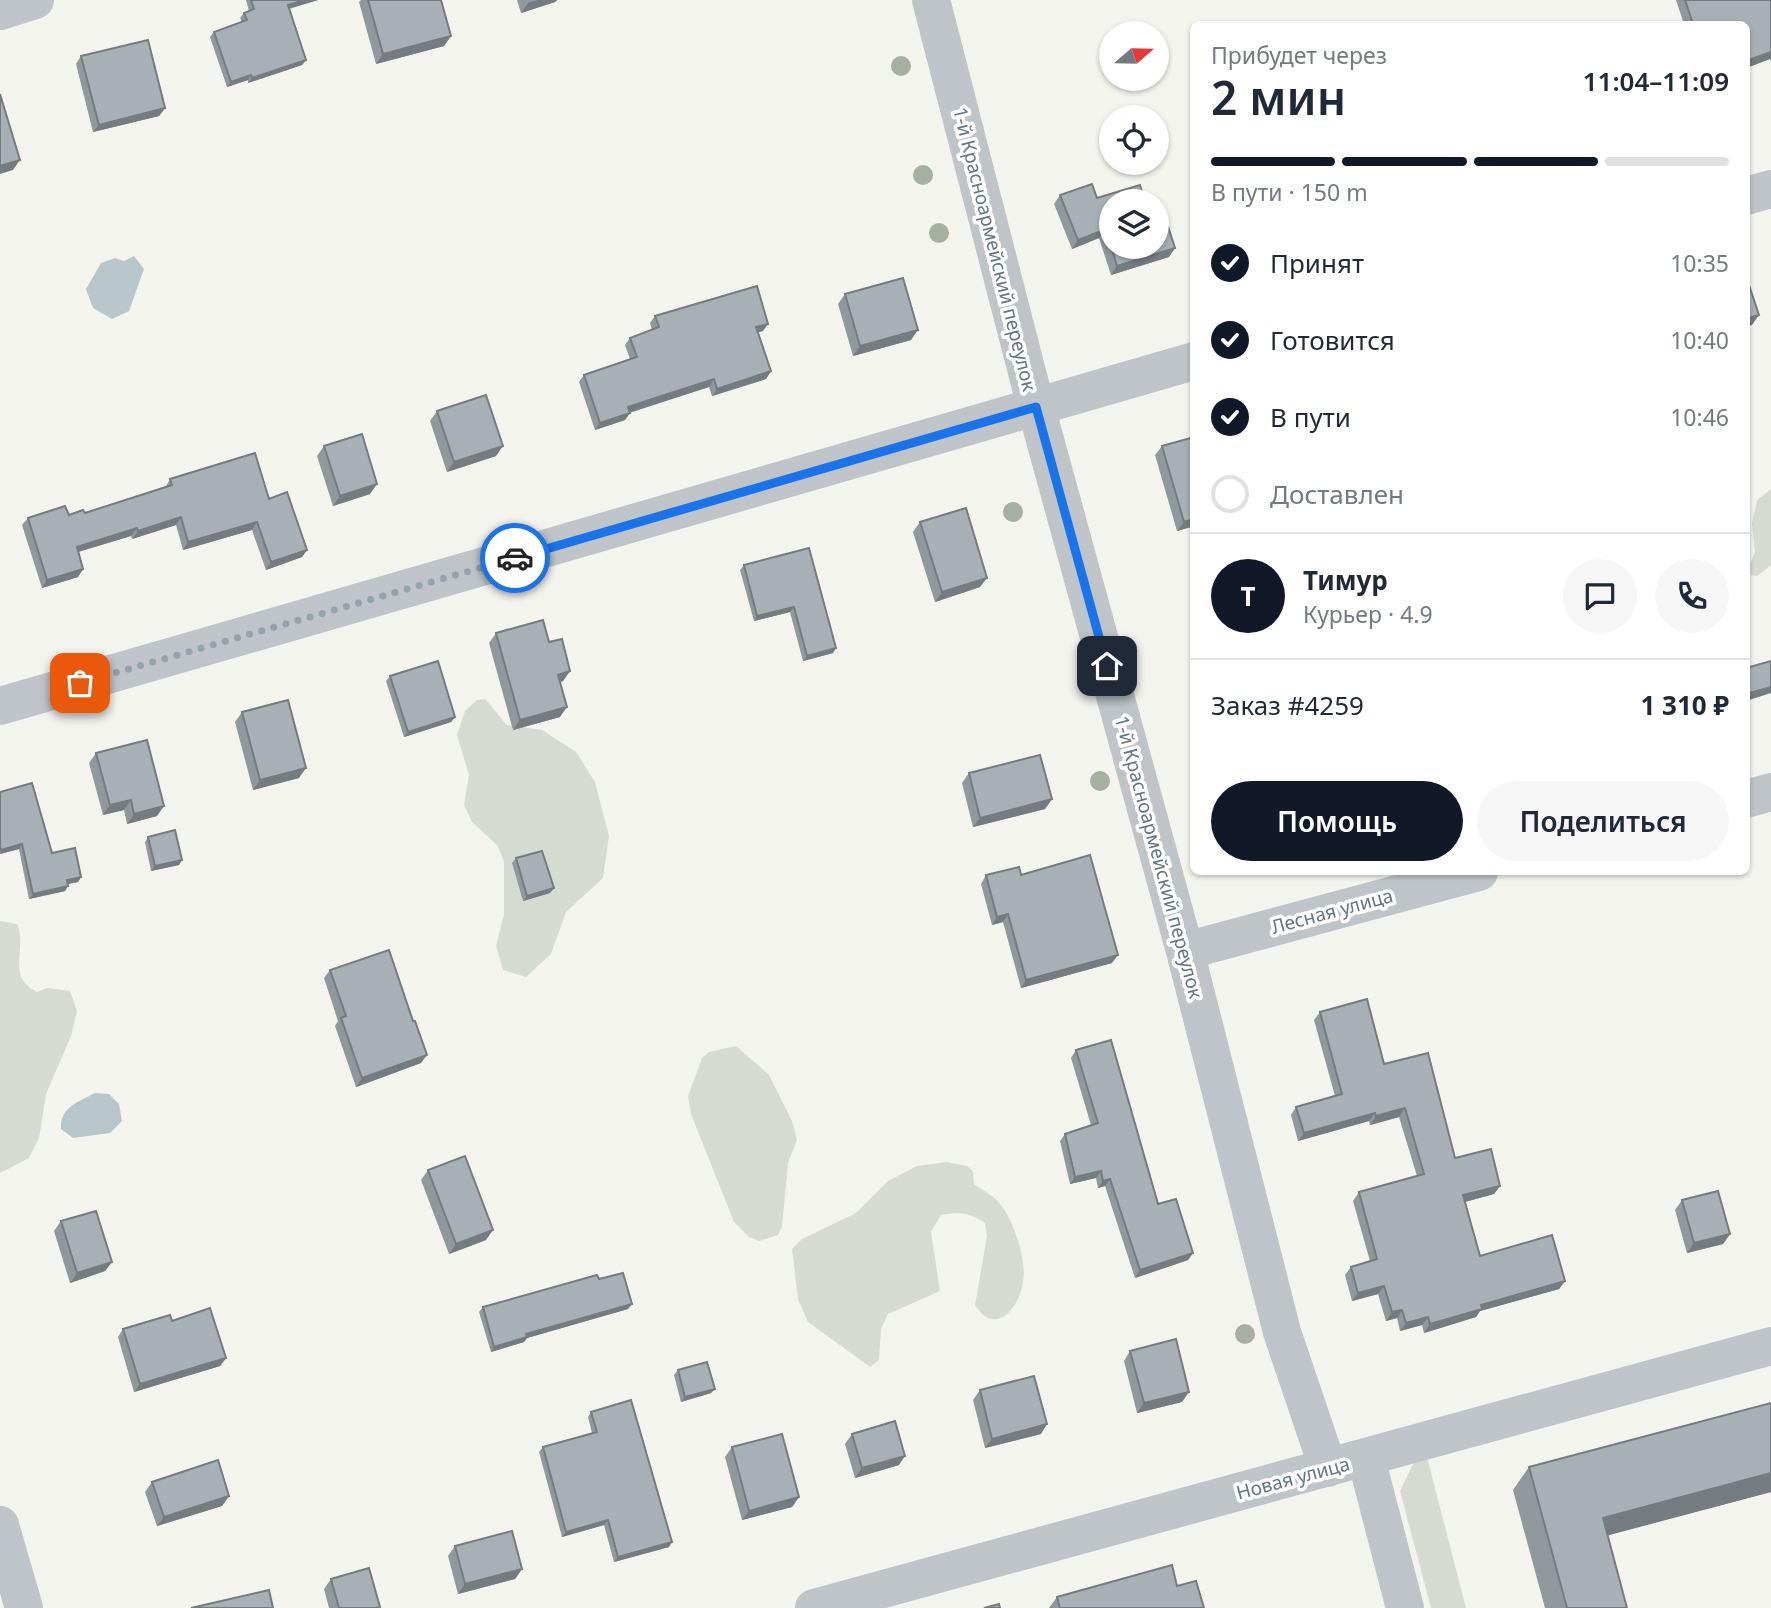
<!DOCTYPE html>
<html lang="ru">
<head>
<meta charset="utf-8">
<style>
  :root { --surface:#fff; --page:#f6f6f7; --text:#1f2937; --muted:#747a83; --line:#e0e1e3; --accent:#111827 }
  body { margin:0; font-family:"Noto Sans",sans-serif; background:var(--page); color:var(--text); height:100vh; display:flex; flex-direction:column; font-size:26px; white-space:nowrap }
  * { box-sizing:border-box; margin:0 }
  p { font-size:23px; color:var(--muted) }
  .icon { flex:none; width:38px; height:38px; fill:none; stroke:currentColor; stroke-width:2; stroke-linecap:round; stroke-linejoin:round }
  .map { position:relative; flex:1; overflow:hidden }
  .details { position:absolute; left:1190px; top:21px; width:560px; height:854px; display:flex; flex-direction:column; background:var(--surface); border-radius:10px; box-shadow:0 2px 5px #0004 }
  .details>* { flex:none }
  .needle { width:46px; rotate:70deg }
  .tools { position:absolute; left:1099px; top:21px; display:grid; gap:14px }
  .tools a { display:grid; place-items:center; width:70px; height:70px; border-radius:50%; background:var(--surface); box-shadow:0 2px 5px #0004; font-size:35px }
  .pin { position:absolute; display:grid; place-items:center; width:60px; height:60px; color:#fff; margin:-30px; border-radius:14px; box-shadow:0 4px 10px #0006 }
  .courier { position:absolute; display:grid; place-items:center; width:70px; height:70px; margin:-35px; border:5px solid #1a73e8; border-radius:50%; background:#fff; color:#222; box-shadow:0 2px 9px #0007 }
  .overview em { font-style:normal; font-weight:600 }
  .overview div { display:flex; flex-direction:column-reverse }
  .overview { display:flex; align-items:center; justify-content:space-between; height:119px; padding:0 21px }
  h1 { font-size:46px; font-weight:600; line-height:52px }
  .bar { display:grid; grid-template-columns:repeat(4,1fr); gap:10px 7px; align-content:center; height:84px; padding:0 21px }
  .bar i { height:9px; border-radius:5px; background:var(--line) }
  .bar .current { background:var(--accent) }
  .bar p { grid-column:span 4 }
  .line { display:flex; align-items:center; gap:18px; padding:0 21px; border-top:2px solid var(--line) }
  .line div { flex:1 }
  .round { display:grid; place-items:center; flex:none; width:74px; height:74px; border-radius:37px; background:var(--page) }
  ol { padding:0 21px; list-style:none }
  li { display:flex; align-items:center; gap:21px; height:77px }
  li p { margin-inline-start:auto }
  li .icon { padding:7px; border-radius:50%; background:var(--accent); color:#fff; stroke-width:4 }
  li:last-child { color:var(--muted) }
  li i { width:38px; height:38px; border:4px solid var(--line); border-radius:50% }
  .cta { display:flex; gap:14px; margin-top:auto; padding:14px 21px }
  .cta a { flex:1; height:80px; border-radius:42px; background:var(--accent); color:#fff; font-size:28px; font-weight:600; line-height:80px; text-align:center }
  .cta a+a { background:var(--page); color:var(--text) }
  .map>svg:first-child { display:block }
  .green { fill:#d5dbd0 }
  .water { fill:#b8c6ca }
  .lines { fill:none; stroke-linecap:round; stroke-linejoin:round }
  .minor { stroke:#bec4c7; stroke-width:38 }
  .tree { fill:#a6b0a0 }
  .wall { fill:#90989c }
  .shaded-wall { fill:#757c7f }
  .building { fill:#a7b1b5; stroke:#757c7f; stroke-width:2 }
  .done { stroke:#94a2a9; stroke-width:7; stroke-dasharray:0 12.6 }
  .route { stroke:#1a73e8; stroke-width:9 }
  .labels { text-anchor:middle; stroke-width:7; stroke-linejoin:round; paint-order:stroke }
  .street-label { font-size:19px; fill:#617683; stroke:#fff }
</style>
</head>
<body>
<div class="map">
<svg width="1771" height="1608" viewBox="0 0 1771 1608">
  <rect width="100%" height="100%" fill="#f4f4ef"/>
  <path class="green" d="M1771,489v76l-14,11 -7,-1 -3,-4 8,-19 -3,-29 5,-23z
    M485,699l22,26 35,5 34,22 19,30 14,54 -6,42 -37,34 -15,42 -25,23 -23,-7 -7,-24 8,-31v-53l-6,-16 -26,-24 -8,-17 5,-30 -12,-40 8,-24 12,-11z
    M0,921l17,3c11,25 -12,52 20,68l10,-4 23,3 7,20 -6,25 -25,58 -7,44 -10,20 -29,15z
    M736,1046l33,29 23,46 5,19 -9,23 -6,64 -4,8 -19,6 -10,-4 -15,-15 -43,-108 -3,-18 14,-38 7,-6z
    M947,1162l20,4 6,5 1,13c8,6 20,12 26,20 14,16 27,58 23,78 -4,27 -28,55 -48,23l12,-69 -2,-13c-16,-11 -26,-11 -44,-8l-10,17 9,59 -52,23 -7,15 -2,31 -9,7 -62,-45 -10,-23 -6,-50 10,-10 54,-26 32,-32 29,-15z
    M1427,1457l39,151h-35l-31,-117 15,-31z"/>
  <path class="water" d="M134,256l10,13 -15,42 -17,8 -19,-11 -7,-19 15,-26 14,-5 9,3z
    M95,1093l14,1 10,10 3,17 -12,12 -37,5 -12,-9c-1,-22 17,-27 34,-36z"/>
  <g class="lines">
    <path class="minor" d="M931,0l105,407 149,544 97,381 46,136
      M0,11l35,-11
      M1746,196l25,-7
      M0,706l1194,-345
      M1746,799l25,-7
      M1185,951l294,-79
      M1366,1458l39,150
      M0,1525l24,83
      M814,1608l957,-262"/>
  </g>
  <g class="tree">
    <circle cx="901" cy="66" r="10"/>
    <circle cx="923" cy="175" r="10"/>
    <circle cx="939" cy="233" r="10"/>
    <circle cx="1013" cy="512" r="10"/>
    <circle cx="1100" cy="781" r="10"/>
    <circle cx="1245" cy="1334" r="10"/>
  </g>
  <path class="wall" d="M246,0h72l-29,9 17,51 -4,5 -54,18v-3l-21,7 -17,-50 4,-5 28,-10 -2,-4 4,-5 5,-2z
    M361,0h80l10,36 -7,10 -68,18 -17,-62z
    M517,0h40l-2,2 -34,11z
    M1676,0h95v63l-1,-4 -24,9v-44h-62z
    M81,56l84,52 -6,8 -66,16 -17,-68z
    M1092,184l19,63 58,10 -58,18 -12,-37 -27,11 -18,-45 6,-9z
    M845,294l66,46 -58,16 -15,-52z
    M655,316l108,15 -5,1 13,39 -5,8 -54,17 -3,-9 -79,25 -5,8 -30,10 -16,-48 5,-7 46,-16 -5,-14 5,-7 22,-8 -2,-7z
    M437,411l59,45 -49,16 -17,-51z
    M1194,437v89l-17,5 -22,-76 7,-9z
    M324,446l46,48 -37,12 -16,-50z
    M170,479l99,20 38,51 -5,7 -36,13 -14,-40 -69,20 -7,-25 -44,14 -1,-3 -53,16 5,17 -5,8 -36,11 -20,-63 6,-7 57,-5 80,-25z
    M920,522l60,65 -45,15 -22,-70z
    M809,548l24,105 -30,8 -13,-49 -36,9 -14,-51 4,-5z
    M496,633l53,9 21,29 -7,10 -3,1v35l-47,13 -24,-87z
    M390,676l65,41 -4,5 -47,15 -18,-56z
    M242,712l57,66 -46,12 -18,-68z
    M96,753l61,63 -30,8 -3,-14 -21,5 -14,-52z
    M969,773l83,26 -7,10 -72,18 -11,-44z
    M0,792l52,61 29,24 -3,5 -10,2 -3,7 -36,8 -10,-50 -19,5z
    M148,837l34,23 -3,5 -28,6 -6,-29z
    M516,858l34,35 -27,8 -11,-38z
    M986,875h35l91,88 -91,25 -18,-66 -11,3 -11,-41z
    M330,970l91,93 -65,24 -21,-61 3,-5 -14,-43z
    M1320,1012l64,52 71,94 45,28 -6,8 -29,8 15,54 85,25 -6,8 -79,22 -4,6 -52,16 -2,-8 -22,6 -3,-13 -11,3 -8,-27 -26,7 -7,-26 6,-8 19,-6 -17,-60 6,-9 58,-16 -18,-59 -29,8 -1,-4 -71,20 -7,-26 5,-8 39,-11 -21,-76z
    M1076,1050l82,154 35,49 -5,7 -53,18 -30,-92 -7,2 -2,-10 -26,6 -10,-43 5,-7 26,-9 -20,-67z
    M428,1170l58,70 -37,14 -28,-74z
    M1682,1200l48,34 -7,10 -36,9 -12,-43z
    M61,1221l51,41 -7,9 -35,12 -16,-52z
    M599,1279l29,30 -101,29 -3,4 -33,10 -12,-40 4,-5z
    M123,1329l103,29 -6,8 -86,26 -16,-55z
    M1130,1351l52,51 -45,11 -13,-52z
    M678,1370l37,19 -4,4 -30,9 -7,-27z
    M980,1390l61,44 -56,14 -12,-48z
    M1771,1403v89l-164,43 20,73h-82l-32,-118 16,-23z
    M591,1412l78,135 -55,15 -10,-37 -42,12 -23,-85 4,-5 49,-14 -4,-16z
    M852,1434l47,31 -44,13 -10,-34z
    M732,1447l67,50 -7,10 -50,13 -17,-63z
    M152,1482l77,14 -7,10 -65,20 -12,-34z
    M455,1546l67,23 -7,10 -57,15 -10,-38z
    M331,1579l49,28 -1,1h-50l-5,-19z
    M1177,1586l27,22h-155l8,-11z"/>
  <path class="shaded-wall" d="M305,0h13l-34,10 4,-5z
    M537,0h20l-2,2 -34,11 7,-10z
    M451,36l-7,10 -68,18 7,-10z
    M1771,52v5l-1,2 -24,9v-7z
    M306,60l-4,5 -54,18 4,-5z
    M251,75l-3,5 -21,7 4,-5z
    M165,108l-6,8 -66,16 6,-7z
    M20,160l-7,10 -13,4v-8z
    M1106,229l-7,9 -27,11 6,-9z
    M1175,248l-6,9 -58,18 6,-9z
    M1759,315l-7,10 -6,2v-8z
    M768,324l-5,7 -12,3 5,-7z
    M918,330l-7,10 -58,16 7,-10z
    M771,371l-5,8 -54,17 5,-7z
    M714,379l-5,8 -86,28 5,-8z
    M630,413l-5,7 -30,10 5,-7z
    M503,446l-7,10 -49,16 7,-10z
    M377,484l-7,10 -37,12 7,-10z
    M181,517l-5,8 -44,14 6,-8z
    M1194,519v7l-17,5 7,-9z
    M257,522l-5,8 -69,20 5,-8z
    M137,528l-6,8 -60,18 6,-7z
    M307,550l-5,7 -36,13 5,-8z
    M83,569l-5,8 -36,11 5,-8z
    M987,578l-7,9 -45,15 7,-10z
    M794,607l-4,5 -36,9 3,-5z
    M836,648l-3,5 -30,8 4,-5z
    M570,671l-7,10 -12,4 7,-10z
    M1771,687v6l-25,8v-7z
    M567,707l-7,10 -47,13 7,-10z
    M455,717l-4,5 -47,15 4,-5z
    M306,768l-7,10 -46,12 7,-10z
    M1052,799l-7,10 -72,18 7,-9z
    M131,800l-7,10 -21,5 7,-10z
    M164,806l-7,10 -30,8 7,-10z
    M22,844l-3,5 -19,5 1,-4z
    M182,860l-3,5 -28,6 4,-5z
    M81,877l-3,5 -15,3 4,-5z
    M68,886l-3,5 -36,8 4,-5z
    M554,888l-4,5 -27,8 4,-5z
    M1008,914l-5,8 -11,3 5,-8z
    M1118,955l-6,8 -91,25 5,-8z
    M427,1055l-6,8 -65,24 6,-9z
    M1405,1108l-6,9 -29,8 6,-9z
    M1375,1113l-6,8 -71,20 6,-8z
    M1101,1171l-5,7 -26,6 5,-7z
    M1110,1179l-5,7 -7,2 5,-7z
    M1500,1186l-6,8 -37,10 6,-9z
    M493,1230l-7,10 -37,14 7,-10z
    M1730,1234l-7,10 -36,9 7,-10z
    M1193,1253l-5,7 -53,18 5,-8z
    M112,1262l-7,9 -35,12 7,-10z
    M1565,1281l-6,8 -79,22 -4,6 -52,16 6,-9 51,-19z
    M1384,1286l-6,8 -26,7 6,-8z
    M632,1304l-4,5 -101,29 -3,4 -33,10 3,-5 32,-13z
    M1402,1310l-5,8 -11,3 6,-9z
    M1428,1317l-6,8 -22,6 6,-8z
    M226,1358l-6,8 -86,26 6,-8z
    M715,1389l-4,4 -30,9 4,-5z
    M1189,1392l-7,10 -45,11 7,-10z
    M1047,1424l-6,10 -56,14 7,-9z
    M905,1456l-6,9 -44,13 7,-10z
    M1771,1473v19l-184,49 16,-23z
    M229,1496l-7,10 -65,20 7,-9z
    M799,1497l-7,10 -50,13 7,-9z
    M608,1520l-4,5 -42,12 4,-5z
    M672,1542l-3,5 -55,15 4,-5z
    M522,1569l-7,10 -57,15 7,-10z"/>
  <path class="building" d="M251,0h54l-17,5 18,55 -54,18 -1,-3 -20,7 -17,-50 33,-12 -3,-7 10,-4z
    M368,0h73l10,36 -68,18z
    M1685,0h86v52l-25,9v-37h-53z
    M148,40l17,68 -66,17 -18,-69z
    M0,94l20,66 -20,6z
    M1092,184l5,14 43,-13 5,16h-34v46h46v-35l6,-1 12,37 -58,18 -11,-37 -28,11 -18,-45z
    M1746,276l13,39 -13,4z
    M903,278l15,52 -58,16 -15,-52z
    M757,286l11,38 -12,3 15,44 -54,18 -3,-10 -86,28 2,6 -30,10 -16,-48 53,-18 -7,-19 29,-11 -4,-11z
    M486,395l17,51 -49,16 -17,-51z
    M362,434l15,50 -37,12 -16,-50z
    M1194,437v82l-10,3 -22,-76z
    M255,453l14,46 18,-7 20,58 -36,12 -14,-40 -69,20 -7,-25 -43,14 -1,-3 -60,19 6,22 -36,11 -19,-62 37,-12 4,9 14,-5 2,3 87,-28 -2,-6z
    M966,508l21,70 -45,14 -22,-70z
    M809,548l27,100 -29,8 -13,-49 -37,9 -13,-51z
    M543,620l6,22 13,-3 8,32 -12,4 9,32 -47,13 -24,-87z
    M438,661l17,56 -47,15 -18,-56z
    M1771,661v26l-25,7v-26z
    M288,700l18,68 -46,12 -18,-68z
    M147,740l17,66 -30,8 -3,-14 -21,5 -14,-52z
    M1040,755l12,44 -72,19 -11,-45z
    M32,783l20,70 23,-5 6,29 -14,3 1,6 -35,8 -11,-50 -21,6 -1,-4v-54z
    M175,830l7,30 -27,6 -7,-29z
    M542,851l12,37 -27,8 -11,-38z
    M1090,855l28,100 -92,25 -18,-66 -11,3 -11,-42 33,-8 2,8z
    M389,950l24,71h2l12,34 -65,23 -21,-60 5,-2 -16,-46z
    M1367,999l17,65 44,-11 27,105 36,-9 9,37 -37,9 17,61 72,-21 13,46 -84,24 1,4 -52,15 -2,-7 -22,6 -4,-13 -10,2 -8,-26 -26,7 -7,-26 26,-8 -18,-67 65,-18 -19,-66 -29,8 -1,-3 -71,20 -8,-26 46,-13 -22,-82z
    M1111,1040l47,164 18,-5 17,54 -53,17 -30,-91 -7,2 -2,-10 -26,6 -10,-43 33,-11 -22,-73z
    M465,1156l28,74 -37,14 -28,-74z
    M1718,1191l12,43 -36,9 -12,-43z
    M96,1211l16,51 -35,11 -16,-52z
    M623,1273l9,31 -106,30 1,3 -33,10 -11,-40 114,-32 2,4z
    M210,1308l16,50 -86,26 -17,-55 47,-14 2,6z
    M1176,1339l13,53 -45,11 -14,-52z
    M707,1362l8,27 -30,8 -7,-27z
    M1034,1376l13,48 -55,15 -12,-49z
    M631,1400l41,142 -54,15 -10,-37 -42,12 -23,-85 54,-15 -6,-20z
    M1771,1403v70l-168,45 24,90h-60l-38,-141z
    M895,1421l10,35 -43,12 -10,-34z
    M782,1434l17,63 -50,14 -17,-64z
    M218,1460l11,36 -65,21 -12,-35z
    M512,1531l10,38 -57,15 -10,-38z
    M1172,1565l5,21 19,-5 8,27h-144l-3,-11z
    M369,1568l11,39 -4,1h-37l-8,-29z
    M269,1590l4,18h-82z
    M999,1604l1,4h-16z"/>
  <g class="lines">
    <path class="done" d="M80,683l435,-125"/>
    <path class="route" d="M515,558l521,-151 71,259"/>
  </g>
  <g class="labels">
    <g class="street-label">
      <text transform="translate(995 249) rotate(76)" y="7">1-й Красноармейский переулок</text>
      <text transform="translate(1159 857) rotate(75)" y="7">1-й Красноармейский переулок</text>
      <text transform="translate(1332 911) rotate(-15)" y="7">Лесная улица</text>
      <text transform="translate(1293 1478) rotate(-15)" y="7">Новая улица</text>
    </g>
  </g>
</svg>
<div class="tools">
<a><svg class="needle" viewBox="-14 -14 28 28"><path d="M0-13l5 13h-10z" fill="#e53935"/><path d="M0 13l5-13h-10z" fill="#747a83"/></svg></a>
<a><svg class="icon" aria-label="locate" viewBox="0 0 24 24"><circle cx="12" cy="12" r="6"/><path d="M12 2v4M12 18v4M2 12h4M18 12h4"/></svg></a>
<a><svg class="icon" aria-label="layers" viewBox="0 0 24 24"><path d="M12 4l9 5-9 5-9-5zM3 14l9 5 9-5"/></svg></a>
</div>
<div class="pin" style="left:80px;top:683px;background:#ea580c"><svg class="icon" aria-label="bag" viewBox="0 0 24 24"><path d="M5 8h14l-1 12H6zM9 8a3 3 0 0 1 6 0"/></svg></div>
<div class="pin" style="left:1107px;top:666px;background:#1f2937"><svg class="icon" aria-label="home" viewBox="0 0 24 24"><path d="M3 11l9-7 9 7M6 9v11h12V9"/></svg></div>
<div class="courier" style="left:515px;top:558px"><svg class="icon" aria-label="car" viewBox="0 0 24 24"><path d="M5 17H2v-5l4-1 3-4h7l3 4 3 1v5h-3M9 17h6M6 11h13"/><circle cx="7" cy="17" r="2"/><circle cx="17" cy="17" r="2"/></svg></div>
<section class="details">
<div class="overview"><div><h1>2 мин</h1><p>Прибудет через</p></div><em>11:04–11:09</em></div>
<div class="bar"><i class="current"></i><i class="current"></i><i class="current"></i><i></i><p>В пути · 150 m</p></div>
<ol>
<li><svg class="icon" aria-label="check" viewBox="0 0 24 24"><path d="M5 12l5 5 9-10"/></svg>Принят<p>10:35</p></li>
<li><svg class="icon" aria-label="check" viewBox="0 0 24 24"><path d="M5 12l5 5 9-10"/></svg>Готовится<p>10:40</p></li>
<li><svg class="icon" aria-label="check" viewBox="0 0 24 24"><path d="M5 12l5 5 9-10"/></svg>В пути<p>10:46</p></li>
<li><i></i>Доставлен</li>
</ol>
<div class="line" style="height:126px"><b class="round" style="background:var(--accent);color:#fff">Т</b><div><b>Тимур</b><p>Курьер · 4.9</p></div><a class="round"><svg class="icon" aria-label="chat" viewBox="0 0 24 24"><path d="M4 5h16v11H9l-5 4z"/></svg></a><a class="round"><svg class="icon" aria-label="phone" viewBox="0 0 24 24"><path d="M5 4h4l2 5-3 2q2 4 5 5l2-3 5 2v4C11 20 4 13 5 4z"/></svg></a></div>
<div class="line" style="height:91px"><div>Заказ #4259</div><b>1 310 ₽</b></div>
<div class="cta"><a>Помощь</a><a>Поделиться</a></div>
</section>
</div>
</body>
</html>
